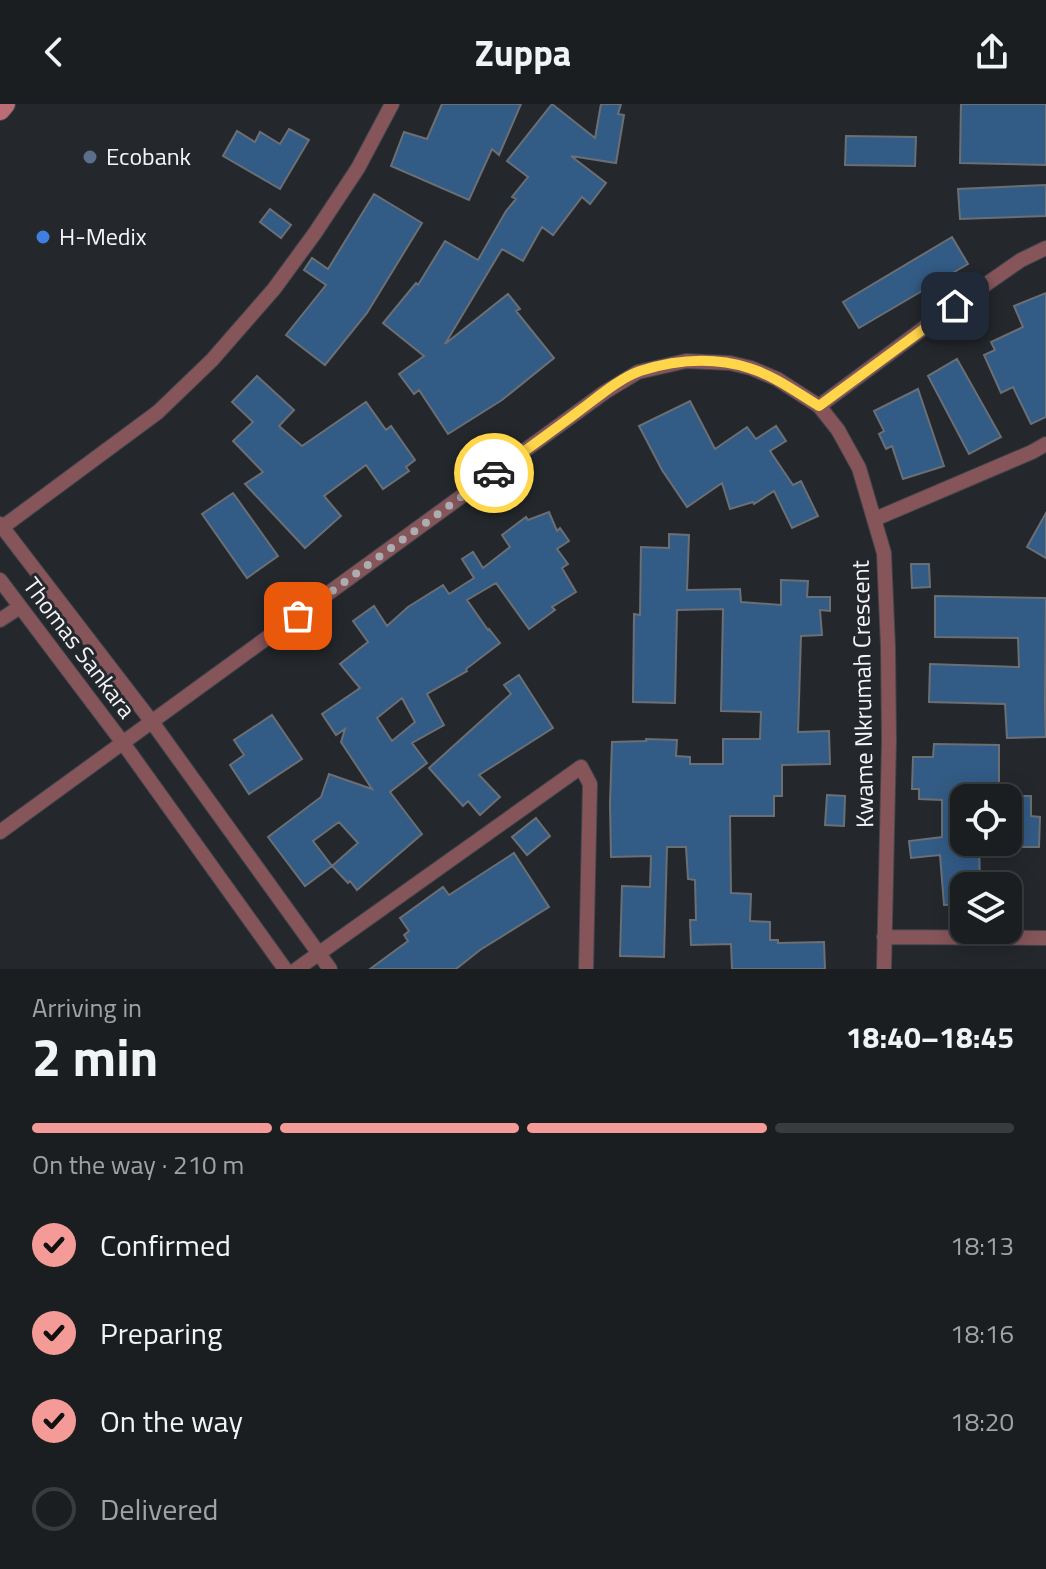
<!DOCTYPE html>
<html lang="en">
<head>
<meta charset="utf-8">
<style>
  :root { --surface:#1b1e21; --page:#24272a; --text:#f1f3f6; --muted:#a0a2a5; --line:#393c3f; --accent:#f59b97 }
  body { margin:0; font-family:"Titillium Web",sans-serif; background:var(--page); color:var(--text); height:100vh; display:flex; flex-direction:column; font-size:30px; white-space:nowrap }
  * { box-sizing:border-box; margin:0 }
  p { font-size:26px; color:var(--muted) }
  .icon { flex:none; width:44px; height:44px; fill:none; stroke:currentColor; stroke-width:2; stroke-linecap:round; stroke-linejoin:round }
  .map { position:relative; height:865px; overflow:hidden }
  .details { display:flex; flex-direction:column; background:var(--surface); flex:1 }
  .details>* { flex:none }
  .controls { position:absolute; left:950px; top:680px; display:grid; gap:16px }
  .controls a { display:grid; place-items:center; width:72px; height:72px; border-radius:16px; background:var(--surface); box-shadow:0 4px 20px #0003,0 0 0 2px var(--line); font-size:40px }
  .pin { position:absolute; display:grid; place-items:center; width:68px; height:68px; color:#fff; margin:-34px; border-radius:16px; box-shadow:0 4px 12px #0006 }
  .courier { position:absolute; display:grid; place-items:center; width:80px; height:80px; margin:-40px; border:6px solid #ffd54a; border-radius:50%; background:#fff; color:#222; box-shadow:0 2px 10px #0007 }
  .headline em { font-style:normal; font-weight:700 }
  .headline div { display:flex; flex-direction:column-reverse }
  .headline { display:flex; align-items:center; justify-content:space-between; height:136px; padding:0 32px }
  h1 { font-size:52px; font-weight:700; line-height:60px }
  .bar { display:grid; grid-template-columns:repeat(4,1fr); gap:12px 8px; align-content:center; height:96px; padding:0 32px }
  .bar i { height:10px; border-radius:6px; background:var(--line) }
  .bar .selected { background:var(--accent) }
  .bar p { grid-column:span 4 }
  ol { padding:0 32px; list-style:none }
  li { display:flex; align-items:center; gap:24px; height:88px }
  li p { margin-inline-start:auto }
  li .icon { padding:8px; border-radius:50%; background:var(--accent); color:#111; stroke-width:4 }
  li:last-child { color:var(--muted) }
  li i { width:44px; height:44px; border:4px solid var(--line); border-radius:50% }
  header { display:flex; justify-content:space-between; align-items:center; height:104px; padding:0 32px; background:var(--surface); font-size:36px; font-weight:700 }
  .map>svg:first-child { display:block }
  .building { fill:#325b85; stroke:#6b6f74; stroke-width:2; fill-rule:evenodd }
  .lines { fill:none; stroke-linecap:round; stroke-linejoin:round }
  .street-casing { stroke:#414549; stroke-width:16 }
  .secondary-casing { stroke:#414549; stroke-width:22 }
  .street { stroke:#85555a; stroke-width:14 }
  .secondary { stroke:#ba6d76; stroke-width:20 }
  .done { stroke:#abadb1; stroke-width:8; stroke-dasharray:0 14.4 }
  .route { stroke:#ffd54a; stroke-width:10 }
  .service-dot { fill:#5c6f8a; stroke:#24282c; stroke-width:3 }
  .shop-dot { fill:#3f7fe0; stroke:#24282c; stroke-width:3 }
  .labels { text-anchor:middle; stroke-width:6; stroke-linejoin:round; paint-order:stroke }
  .poi-label { font-size:24px; fill:#f3f5f8; stroke:#24282c; text-anchor:start }
  .street-label { font-size:24px; fill:#f3f5f8; stroke:#24282c }
</style>
</head>
<body>
<header><svg class="icon" aria-label="back" viewBox="0 0 24 24"><path d="M15 5l-7 7 7 7"/></svg>Zuppa<svg class="icon" aria-label="share" viewBox="0 0 24 24"><path d="M12 15V3M7 8l5-5 5 5M5 13v7h14v-7"/></svg></header>
<div class="map">
<svg width="1046" height="865" viewBox="0 0 1046 865">
  <rect width="100%" height="100%" fill="#24282c"/>
  <path class="building" d="M442,0h79l-22,51 -7,-6 -23,51 -78,-34 13,-34 23,7z
    M552,0l43,34 6,-34h20l-3,10 6,1 -8,48 -45,-7 35,27 -16,21 -8,-7 -29,38 -11,-8 -19,34 -21,-12 -57,95 63,-50 12,15 -4,2 38,47 -52,42 -54,34 -29,-44 -5,4 -15,-20 25,-18 -41,-33 33,-40 2,2 27,-44 33,19 28,-49 10,-12 -4,-2 16,-20 -21,-16z
    M961,0h85v61l-86,-2z
    M289,25l20,11 -29,49 -57,-33 14,-25 18,11 5,-10 20,12z
    M846,32l70,1 -1,29 -70,-1z
    M1046,81v31l-86,3 -2,-30z
    M374,90l48,29 -55,90 -42,52 -39,-30 40,-50 -22,-15 8,-12 16,11z
    M270,105l21,16 -10,13 -21,-16z
    M952,133l16,27 -109,64 -16,-26z
    M1046,189v124l-15,7 -18,-37 -12,6 -17,-38 11,-5 -4,-8 32,-15 -9,-21z
    M957,255l44,78 -32,17 -41,-78z
    M257,272l37,34 -15,16 23,20 64,-44 20,28 5,-4 24,34 -9,7 3,4 -26,18 -17,-24 -42,31 17,20 -36,32 -60,-64 18,-12 -30,-31 20,-19 -21,-20z
    M918,285l26,77 -41,13 -11,-33 -6,3 -7,-15 5,-3 -10,-20z
    M690,297l25,48 32,-22 9,12 20,-13 10,15 -16,10 23,34 8,-4 17,35 -26,12 -18,-37 -20,13 -1,-2 -23,7 -8,-26 -35,24 -25,-37 -23,-44z
    M233,389l45,63 -31,22 -45,-64z
    M549,408l8,19 3,-3 9,13 -12,8 11,15 -6,4 14,24 -24,15 3,3 -26,19 -33,-46 -29,17 21,30 1,-1 11,14 -34,26 1,2 -40,23 17,31 -32,18 15,20 -37,29 32,42 -65,56 -7,-9 -2,2 -16,-17 26,-23 -19,-21 -26,19 19,25 -27,20 -37,-49 53,-40 8,-23 43,15 -31,-47 4,-13 -9,6 -14,-21 38,-26 -20,-24 28,-22 -15,-21 21,-15 13,20 21,-19 35,-22 6,9 25,-16 -12,-19 11,-7 10,16 27,-21 -8,-12 24,-18 2,3zM402,594l13,24 -23,19 -15,-23z
    M1046,409v45l-19,-11z
    M669,430l20,1 -2,55 53,-1 1,13 40,3v-25l27,1 -1,16h23v14l-10,-1 2,25 -21,1 -3,96 31,-1 1,33 -48,1v31h-8v20h-44l1,77 20,1 -1,27 20,1v18h8v3l46,-1 1,27h-93l-1,-25 -40,1 -1,-25h6l-1,-40 -7,-1 -2,-32h-19l-3,110 -44,-1 2,-70 28,1 1,-31 -40,1 -1,-53 2,-62 34,-1v-2l31,1 -1,16 14,1v7h33v-25h37l1,-27 -40,-1 2,-102 -46,1 -2,93 -42,-1 1,-88 6,1 1,-68 28,1z
    M911,460h18l1,23 -18,1z
    M935,492l111,2 -1,108 1,31 -39,1 -2,-34 -76,-2 1,-38 89,3 -1,-29 -83,-1z
    M519,571l34,53 -74,47 21,22 -20,18 -12,-14 -5,5 -34,-38 82,-74 -7,-9z
    M272,611l30,44 -53,35 -19,-29 14,-10 -10,-15z
    M934,640l65,1v53h-35v44h15l1,44h-16v18l-20,1 -4,-50 -29,3 -2,-17 33,-4v-37l-23,-1v-10h-7l1,-32h20z
    M827,691l18,1 -1,30 -19,-1z
    M1008,692h23v20l9,1 -1,30h-21l1,-11h-11z
    M536,714l14,18 -23,19 -15,-18z
    M514,749l35,54 -69,43 -24,19h-86l38,-28 -4,-6 5,-4 -9,-13 43,-31 6,8z"/>
  <g class="lines">
    <g class="street-casing">
      <path id="street" d="M819,302l113,-84 89,-62 25,-12
        M875,415l157,-67 14,-8
        M0,420l152,198 178,247
        M0,425l158,-117 54,-52 62,-71 41,-56 43,-65 34,-64
        M0,476l123,163 162,226
        M0,516l20,-13
        M0,728l605,-440 33,-20 48,-11 44,2 21,5 26,11 42,27 19,24 21,38 25,85 4,94 1,94 -5,228
        M884,833l162,1
        M297,865l284,-202 9,17 -4,185"/>
    </g>
    <g class="secondary-casing">
      <path id="secondary" d="M0,6l5,-6"/>
    </g>
    <use href="#street" class="street"/>
    <use href="#secondary" class="secondary"/>
  </g>
  <g class="lines">
    <path class="done" d="M298,512l196,-143"/>
    <path class="route" d="M494,369c28,-20 57,-41 85,-62 18,-13 39,-32 61,-40 35,-11 74,-14 109,-3 26,8 47,24 70,38l136,-100"/>
  </g>
  <circle class="service-dot" cx="90" cy="53" r="8"/>
  <circle class="shop-dot" cx="43" cy="133" r="8"/>
  <g class="labels">
    <g class="poi-label">
      <text x="106" y="61">Ecobank</text>
      <text x="59" y="141">H-Medix</text>
    </g>
    <g class="street-label">
      <text transform="translate(79 544) rotate(53)" y="8">Thomas Sankara</text>
      <text transform="translate(863 590) rotate(-91)" y="8">Kwame Nkrumah Crescent</text>
    </g>
  </g>
</svg>
<div class="controls">
<a><svg class="icon" aria-label="locate" viewBox="0 0 24 24"><circle cx="12" cy="12" r="6"/><path d="M12 2v4M12 18v4M2 12h4M18 12h4"/></svg></a>
<a><svg class="icon" aria-label="layers" viewBox="0 0 24 24"><path d="M12 4l9 5-9 5-9-5zM3 14l9 5 9-5"/></svg></a>
</div>
<div class="pin" style="left:298px;top:512px;background:#ea580c"><svg class="icon" aria-label="bag" viewBox="0 0 24 24"><path d="M5 8h14l-1 12H6zM9 8a3 3 0 0 1 6 0"/></svg></div>
<div class="pin" style="left:955px;top:202px;background:#1f2937"><svg class="icon" aria-label="home" viewBox="0 0 24 24"><path d="M3 11l9-7 9 7M6 9v11h12V9"/></svg></div>
<div class="courier" style="left:494px;top:369px"><svg class="icon" aria-label="car" viewBox="0 0 24 24"><path d="M5 17H2v-5l4-1 3-4h7l3 4 3 1v5h-3M9 17h6M6 11h13"/><circle cx="7" cy="17" r="2"/><circle cx="17" cy="17" r="2"/></svg></div>
</div>
<section class="details">
<div class="headline"><div><h1>2 min</h1><p>Arriving in</p></div><em>18:40–18:45</em></div>
<div class="bar"><i class="selected"></i><i class="selected"></i><i class="selected"></i><i></i><p>On the way · 210 m</p></div>
<ol>
<li><svg class="icon" aria-label="check" viewBox="0 0 24 24"><path d="M5 12l5 5 9-10"/></svg>Confirmed<p>18:13</p></li>
<li><svg class="icon" aria-label="check" viewBox="0 0 24 24"><path d="M5 12l5 5 9-10"/></svg>Preparing<p>18:16</p></li>
<li><svg class="icon" aria-label="check" viewBox="0 0 24 24"><path d="M5 12l5 5 9-10"/></svg>On the way<p>18:20</p></li>
<li><i></i>Delivered</li>
</ol>
</section>
</body>
</html>
